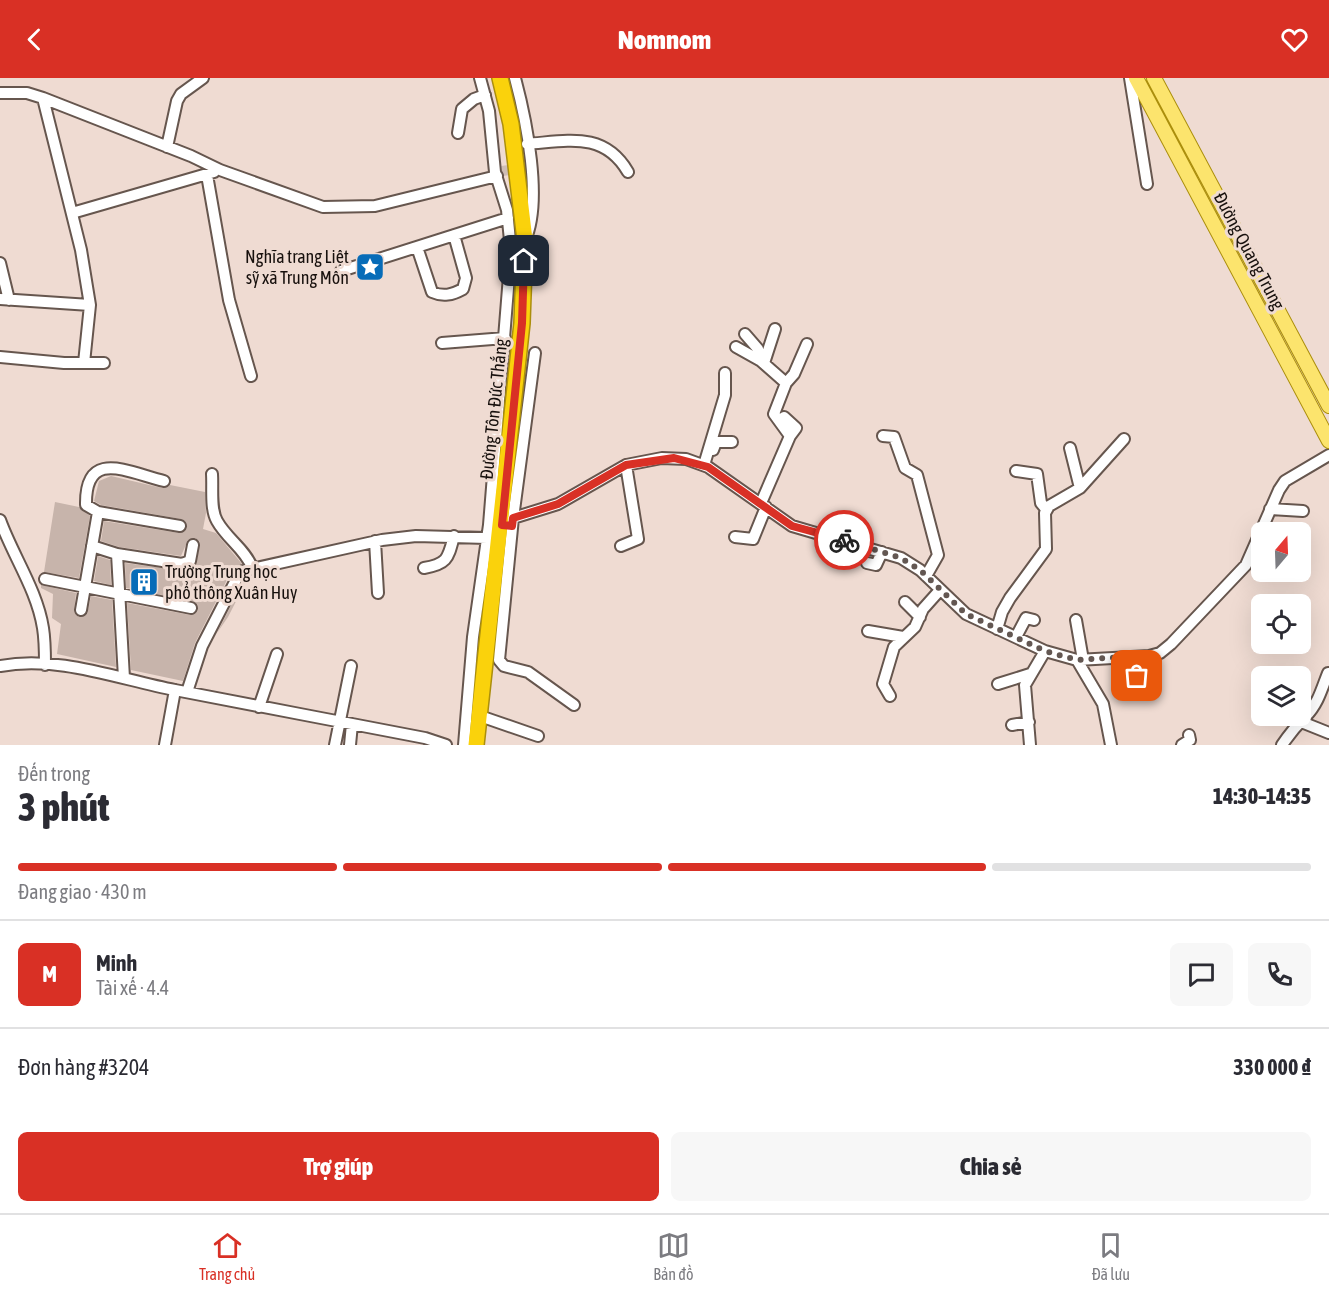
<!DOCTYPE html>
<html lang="vi">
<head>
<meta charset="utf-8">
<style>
  :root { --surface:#fff; --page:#f7f7f7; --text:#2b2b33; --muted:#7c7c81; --line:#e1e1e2; --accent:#d93025 }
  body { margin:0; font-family:"Asap Condensed",sans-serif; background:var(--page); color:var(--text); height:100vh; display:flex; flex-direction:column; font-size:22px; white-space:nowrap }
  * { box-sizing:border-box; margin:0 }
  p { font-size:20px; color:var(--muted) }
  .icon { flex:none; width:33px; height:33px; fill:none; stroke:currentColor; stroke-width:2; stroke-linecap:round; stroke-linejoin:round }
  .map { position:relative; height:667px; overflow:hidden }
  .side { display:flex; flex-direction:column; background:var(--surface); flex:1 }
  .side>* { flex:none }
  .needle { width:39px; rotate:19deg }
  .tools { position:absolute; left:1251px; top:444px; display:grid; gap:12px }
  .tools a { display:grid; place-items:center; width:60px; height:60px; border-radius:9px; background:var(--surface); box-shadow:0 6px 24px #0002; font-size:30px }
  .pin { position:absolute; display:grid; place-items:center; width:51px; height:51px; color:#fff; margin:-26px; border-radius:12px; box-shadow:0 3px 9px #0006 }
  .courier { position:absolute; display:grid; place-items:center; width:60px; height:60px; margin:-30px; border:4px solid #d93025; border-radius:50%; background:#fff; color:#222; box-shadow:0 2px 8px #0007 }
  .summary em { font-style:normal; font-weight:800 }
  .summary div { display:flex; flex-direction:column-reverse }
  .summary { display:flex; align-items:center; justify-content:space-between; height:102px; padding:0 18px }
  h1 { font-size:39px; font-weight:800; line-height:45px }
  .bar { display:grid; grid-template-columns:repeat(4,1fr); gap:9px 6px; align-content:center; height:72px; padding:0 18px }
  .bar i { height:8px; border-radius:4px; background:var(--line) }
  .bar .on { background:var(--accent) }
  .bar p { grid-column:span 4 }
  .line { display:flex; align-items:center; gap:15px; padding:0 18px; border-top:2px solid var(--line) }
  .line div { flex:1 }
  .round { display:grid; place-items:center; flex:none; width:63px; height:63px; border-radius:9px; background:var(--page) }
  .cta { display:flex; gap:12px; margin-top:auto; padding:12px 18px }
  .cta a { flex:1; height:69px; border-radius:9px; background:var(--accent); color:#fff; font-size:24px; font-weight:800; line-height:69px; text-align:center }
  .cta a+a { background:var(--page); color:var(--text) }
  header { display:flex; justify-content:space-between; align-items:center; height:78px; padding:0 18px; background:var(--accent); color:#fff; font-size:27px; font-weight:800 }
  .tab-bar { display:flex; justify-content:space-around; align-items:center; height:84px; border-top:2px solid var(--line); background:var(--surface); font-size:16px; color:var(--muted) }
  .tab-bar a { display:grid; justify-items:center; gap:3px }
  .tab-bar .on { color:var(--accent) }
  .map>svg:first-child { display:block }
  .building { fill:#c7b4ab }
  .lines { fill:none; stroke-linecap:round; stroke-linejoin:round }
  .minor-tunnel { stroke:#cfbdb4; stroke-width:10; stroke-dasharray:10 5; stroke-linecap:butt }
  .minor-casing { stroke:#66564e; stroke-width:14 }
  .major-casing { stroke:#ab8e0c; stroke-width:16 }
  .highway-casing { stroke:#ab8e0c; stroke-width:18 }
  .minor { stroke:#fff; stroke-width:10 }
  .major { stroke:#fce46d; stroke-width:14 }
  .highway { stroke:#fad20c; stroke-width:15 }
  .done { stroke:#635752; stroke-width:6; stroke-dasharray:0 10.8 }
  .route { stroke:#d93025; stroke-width:8 }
  .labels { text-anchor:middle; stroke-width:6; stroke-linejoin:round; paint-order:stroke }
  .street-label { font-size:18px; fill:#17100d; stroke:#efdbd2 }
  .poi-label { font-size:18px; fill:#17100d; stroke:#efdbd2; text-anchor:end }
</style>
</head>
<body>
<header><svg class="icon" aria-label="back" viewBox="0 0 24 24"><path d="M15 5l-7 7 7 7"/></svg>Nomnom<svg class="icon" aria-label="heart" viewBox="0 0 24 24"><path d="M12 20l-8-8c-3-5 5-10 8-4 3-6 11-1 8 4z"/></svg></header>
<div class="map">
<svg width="1329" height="667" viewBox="0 0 1329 667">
  <rect width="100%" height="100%" fill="#efdbd2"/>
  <path class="building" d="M111,398l51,12 8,-3 35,7 1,21 -3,16 13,4 26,31 -12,10 -35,69 -12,38 -52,-11 -4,-67 63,12 7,-3 1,-7 -6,-4 -66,-13 -1,-25 60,8 11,-6 4,-23 -5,-4 -7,2 -7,16 -62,-9 -18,-6 3,-20 75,12 6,-2 2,-4 -6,-8 -80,-14 -7,-4 5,-20z
    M55,424l24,5 11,9 -11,62 -35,-6z
    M98,478l12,4 1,25 -17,-4z
    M248,500l-20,39 -11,16 26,-51z
    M41,507l35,8 -2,19 5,5 8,-3 4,-18 21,4 4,67 -59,-13 4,-30 -9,-6 1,-24 -12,-6z"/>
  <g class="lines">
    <path class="minor-tunnel" d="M502,93l21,-3"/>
    <g class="minor-casing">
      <path id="minor" d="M515,0c11,41 28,123 10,162
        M1130,0l17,106
        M0,15h27l16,5 148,58 29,14 103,37 52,-1 122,-30
        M43,20l38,152 9,55
        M458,55l4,-24 12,-10 11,-4
        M527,66c41,-3 77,-13 101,28
        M167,69l10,-46 4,-7 22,-16
        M207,97l22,125 22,76
        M72,135l142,-41
        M417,169l15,45c11,5 20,3 31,-3l3,-11 -12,-43
        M0,185l9,37
        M341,193l167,-53
        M0,221l90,6 -6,58
        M745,256l13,15 3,12
        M442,265l63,-5
        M736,269l25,14 25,22 -12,31 16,22 -29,67
        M535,275l-22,165 -14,142 5,6 24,6 46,33
        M0,279l64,6h40
        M764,285l11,-34
        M786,305l8,-9 13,-30
        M784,339l12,11 -6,8
        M883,358l11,1 11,31 12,7 21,80 -12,21
        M1070,370l10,40
        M713,372l3,-8h16
        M704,387l21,-70v-22
        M1016,393l21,3 4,29 5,6
        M212,396c1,14 -2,35 5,47 10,18 27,27 35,46
        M1270,431l33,2
        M98,434l-12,-7c-1,-57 41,-33 78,-24
        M513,440l45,-14 68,-39 36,-7 24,1 22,8 84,59 109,32 19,12 46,44 79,37 32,9 72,-4 11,-3 11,-9 75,-79 33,-75 6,-9 44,-26
        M0,442c13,36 37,70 43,108 2,12 2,25 2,37
        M735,459l18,2 13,-32
        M375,463l3,52
        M92,468l25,8
        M621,468l17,-7 -12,-74
        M867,485l9,2 6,-13
        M424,490c24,-4 24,-10 30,-32
        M45,501l146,29
        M905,524l15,15
        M81,532l17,-98 82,14
        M1076,542l7,40
        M997,551l5,-17 8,-14 36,-49 -1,-36 4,-7 31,-18 44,-49
        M868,553l35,6
        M1016,559l10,-19 8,2
        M1077,582l26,44 8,41
        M0,588c58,-11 118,13 175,24 83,16 167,32 250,48l21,7
        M1137,598l18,-7 -1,-14
        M124,600l-7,-124 65,10 8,-3 3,-16
        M998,606l32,-10
        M187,614l15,-46 35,-68 6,-7 139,-31 34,-4 71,2
        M890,618l-7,-12 11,-37 21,-20 8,-18 17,-19
        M259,629l18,-53
        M480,638l58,20
        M1299,643l30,12
        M1012,647l17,-3
        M165,667l10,-55
        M335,667l16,-79
        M350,667l2,-21
        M464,667l9,-108 16,-112 22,-274 -4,-41 -12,-38 -6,-61 -9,-33
        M1030,667l-5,-60 20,-34
        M1182,667l8,-5 -1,-5
        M1282,667c8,-12 14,-19 24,-29 12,-12 16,-28 22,-43"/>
    </g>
    <g class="major-casing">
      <path id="major" d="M1136,0l193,363
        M1154,0l175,328"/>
    </g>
    <g class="highway-casing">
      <path id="highway" d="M476,667l46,-422 3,-83 -14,-116 -11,-46"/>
    </g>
    <use href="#minor" class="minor"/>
    <use href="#major" class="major"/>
    <use href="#highway" class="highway"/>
  </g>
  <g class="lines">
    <path class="done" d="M844,462l57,18 19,12 46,44 79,37 32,9 77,-5 1,14 -18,7"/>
    <path class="route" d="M524,183l-2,62 -20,202 10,1 1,-8 45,-14 68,-39 48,-7 34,9 84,59 52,14"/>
  </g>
  <defs>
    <g id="sight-square" transform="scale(1.5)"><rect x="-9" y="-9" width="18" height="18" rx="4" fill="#076cb8" stroke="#efdbd2"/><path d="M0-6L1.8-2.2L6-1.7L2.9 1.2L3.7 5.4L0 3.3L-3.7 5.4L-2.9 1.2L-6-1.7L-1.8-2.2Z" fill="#fff"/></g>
    <g id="building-square" transform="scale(1.5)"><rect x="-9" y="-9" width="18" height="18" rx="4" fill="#076cb8" stroke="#efdbd2"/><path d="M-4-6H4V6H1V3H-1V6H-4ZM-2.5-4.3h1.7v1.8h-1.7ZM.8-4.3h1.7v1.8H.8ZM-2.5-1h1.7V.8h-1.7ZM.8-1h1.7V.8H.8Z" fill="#fff"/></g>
  </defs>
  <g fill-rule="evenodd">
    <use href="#sight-square" x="370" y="189"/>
    <use href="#building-square" x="144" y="504"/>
  </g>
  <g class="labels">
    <g class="street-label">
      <text transform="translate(1249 173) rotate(62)" y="6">Đường Quang Trung</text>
      <text transform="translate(494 331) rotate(-84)" y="6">Đường Tôn Đức Thắng</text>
    </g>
    <g class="poi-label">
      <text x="349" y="185">Nghĩa trang Liệt<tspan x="349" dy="21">sỹ xã Trung Môn</tspan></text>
      <text x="165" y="500" text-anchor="start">Trường Trung học<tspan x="165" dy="21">phổ thông Xuân Huy</tspan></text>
    </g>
  </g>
</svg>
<div class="tools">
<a><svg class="needle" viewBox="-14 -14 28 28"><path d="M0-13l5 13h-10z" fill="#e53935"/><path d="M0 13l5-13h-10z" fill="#7c7c81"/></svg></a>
<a><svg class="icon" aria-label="locate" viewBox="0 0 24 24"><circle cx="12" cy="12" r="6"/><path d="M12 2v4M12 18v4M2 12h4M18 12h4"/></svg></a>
<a><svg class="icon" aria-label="layers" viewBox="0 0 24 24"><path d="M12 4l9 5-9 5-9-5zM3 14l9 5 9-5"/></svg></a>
</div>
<div class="pin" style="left:1137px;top:598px;background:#ea580c"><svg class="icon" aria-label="bag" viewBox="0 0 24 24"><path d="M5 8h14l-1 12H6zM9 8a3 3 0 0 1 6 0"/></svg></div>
<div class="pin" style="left:524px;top:183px;background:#1f2937"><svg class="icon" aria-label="home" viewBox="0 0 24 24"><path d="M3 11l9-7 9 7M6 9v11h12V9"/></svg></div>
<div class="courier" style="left:844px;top:462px"><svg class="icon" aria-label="bike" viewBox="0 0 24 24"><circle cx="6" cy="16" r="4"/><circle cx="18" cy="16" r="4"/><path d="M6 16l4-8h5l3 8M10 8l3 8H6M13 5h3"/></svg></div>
</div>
<section class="side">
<div class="summary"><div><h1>3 phút</h1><p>Đến trong</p></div><em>14:30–14:35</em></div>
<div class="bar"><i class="on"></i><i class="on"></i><i class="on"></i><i></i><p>Đang giao · 430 m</p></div>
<div class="line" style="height:108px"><b class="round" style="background:var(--accent);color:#fff">M</b><div><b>Minh</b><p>Tài xế · 4.4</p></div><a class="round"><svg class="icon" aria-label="chat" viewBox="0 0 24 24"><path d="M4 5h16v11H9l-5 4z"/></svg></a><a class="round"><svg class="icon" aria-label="phone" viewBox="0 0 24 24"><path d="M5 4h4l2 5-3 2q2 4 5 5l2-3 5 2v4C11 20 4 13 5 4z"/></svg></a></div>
<div class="line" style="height:78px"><div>Đơn hàng #3204</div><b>330 000 ₫</b></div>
<div class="cta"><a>Trợ giúp</a><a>Chia sẻ</a></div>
</section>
<nav class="tab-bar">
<a class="on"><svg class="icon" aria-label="home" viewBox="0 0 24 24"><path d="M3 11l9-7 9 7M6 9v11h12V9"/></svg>Trang chủ</a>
<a><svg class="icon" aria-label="map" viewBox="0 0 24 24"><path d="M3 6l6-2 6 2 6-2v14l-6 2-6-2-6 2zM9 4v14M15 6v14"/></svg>Bản đồ</a>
<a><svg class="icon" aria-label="saved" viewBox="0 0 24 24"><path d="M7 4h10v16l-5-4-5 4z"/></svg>Đã lưu</a>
</nav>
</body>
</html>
